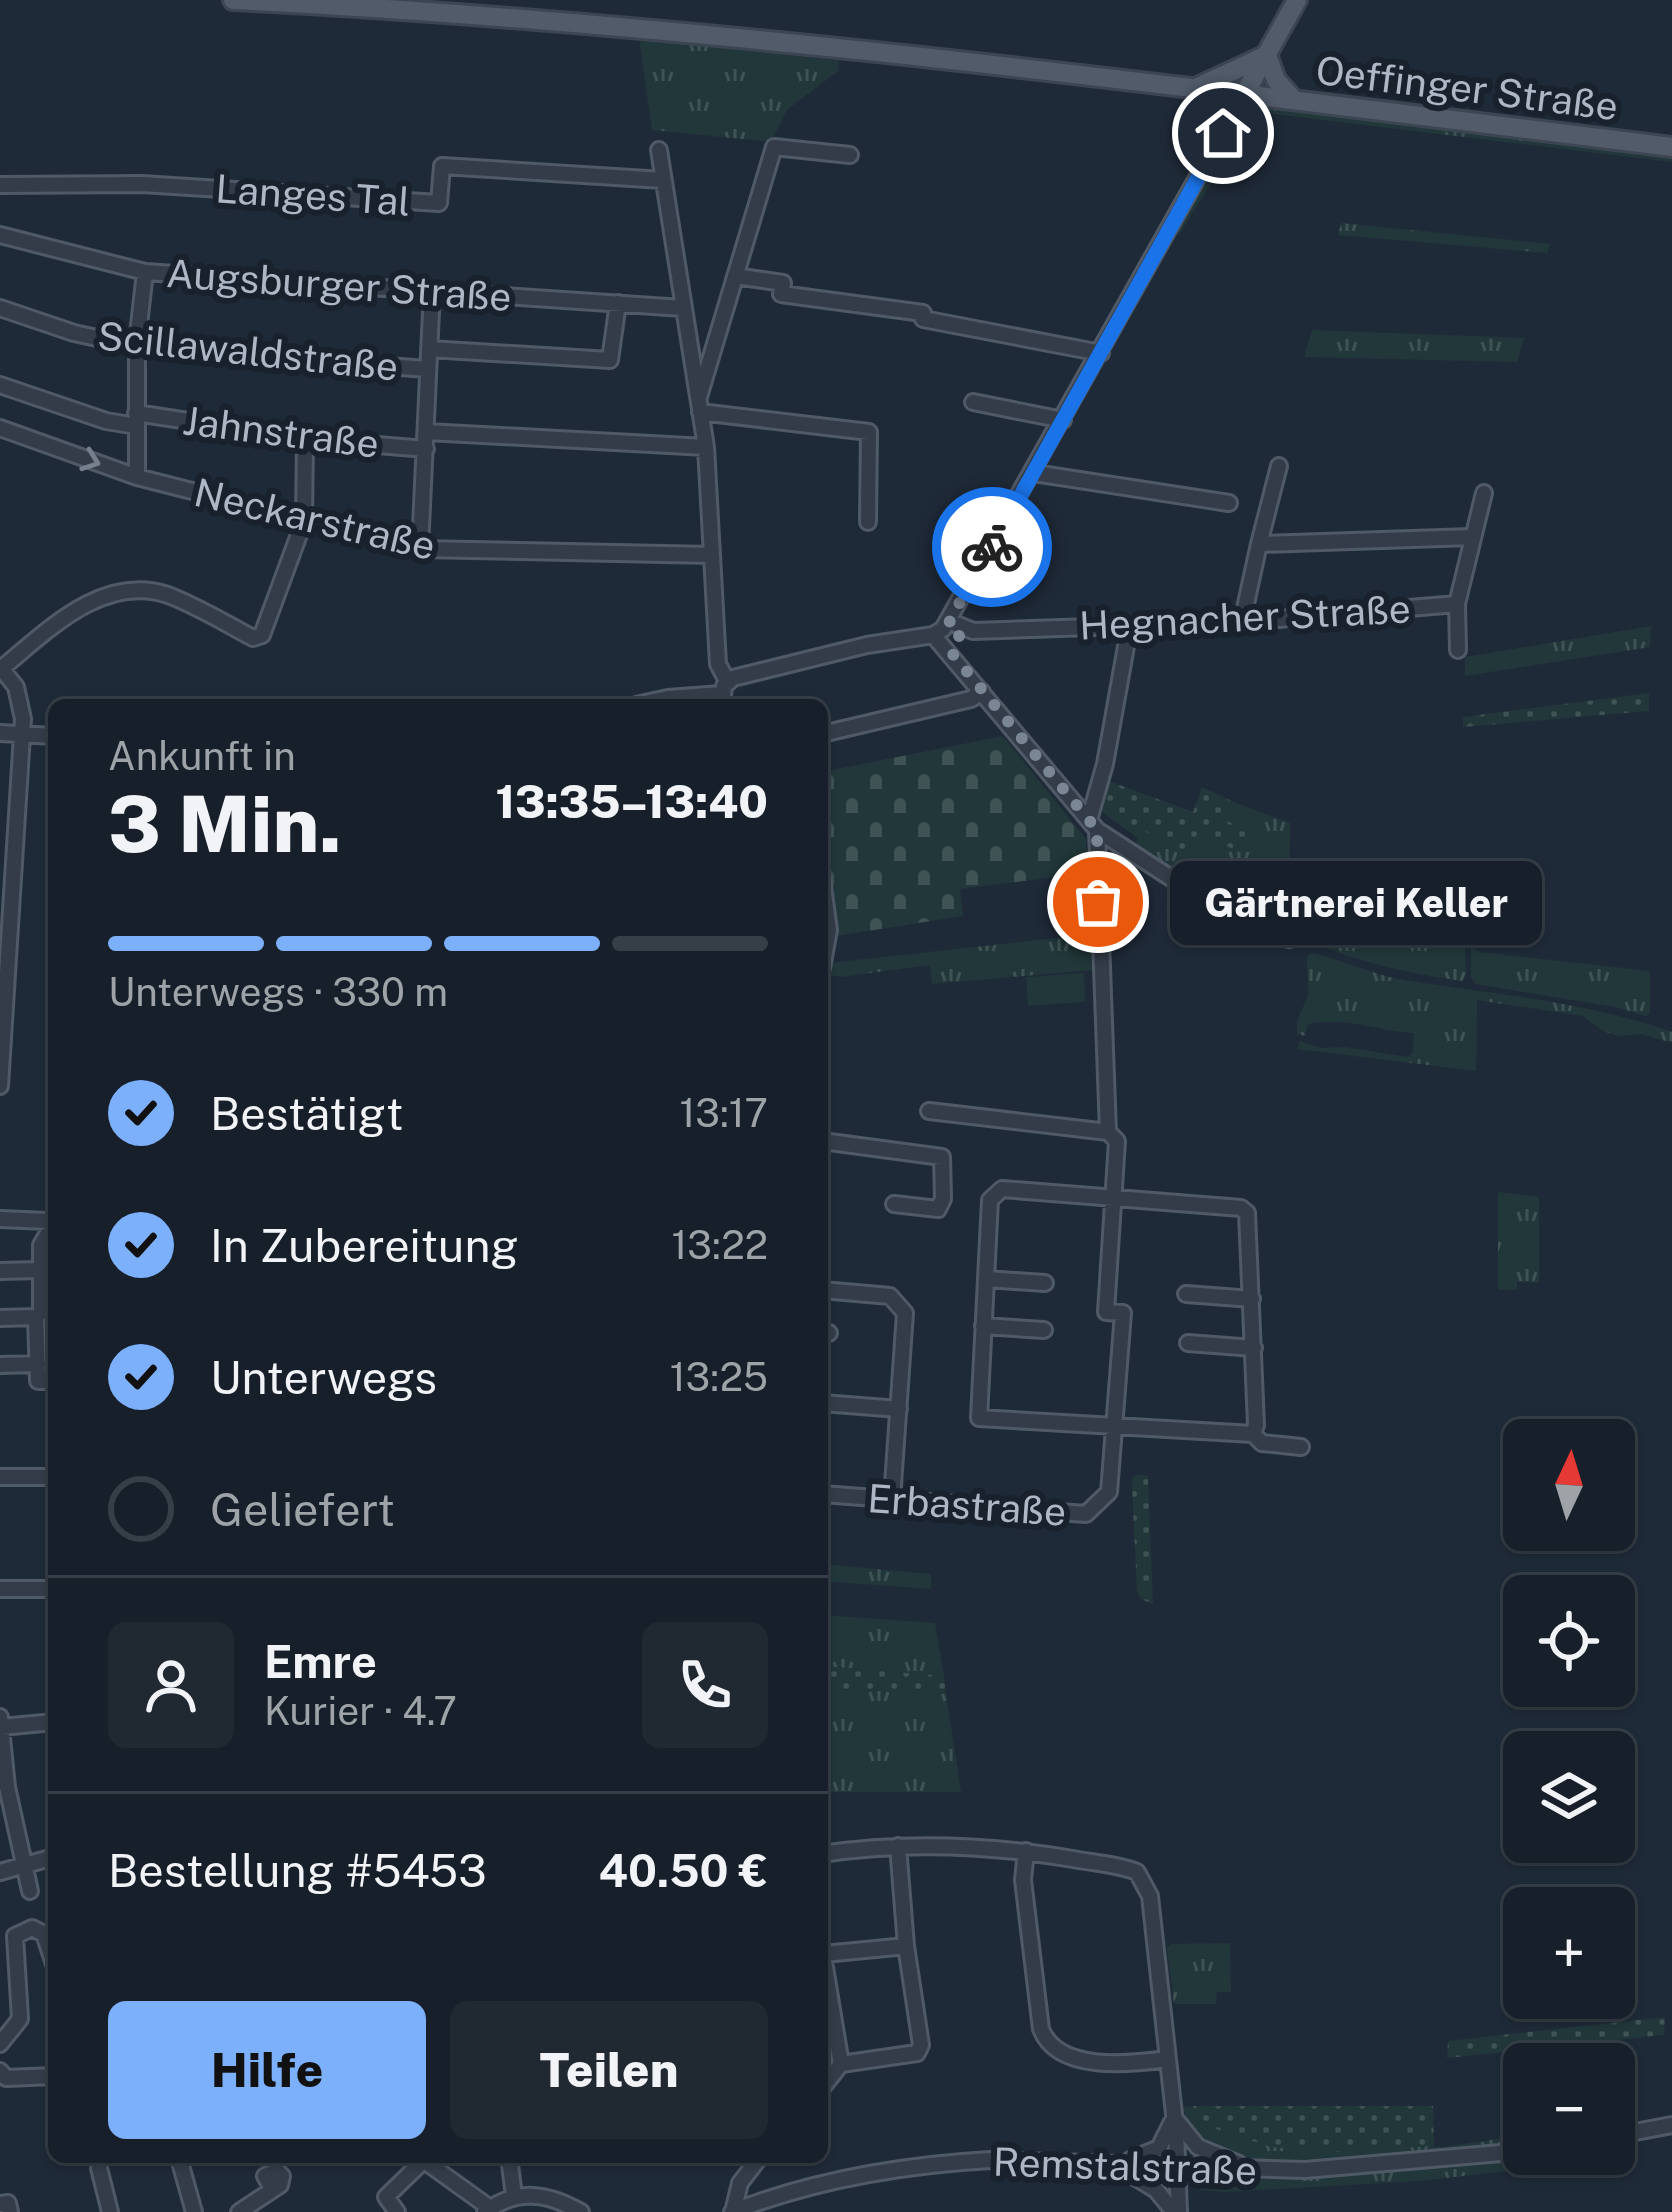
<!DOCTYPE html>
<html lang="de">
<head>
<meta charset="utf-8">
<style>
  :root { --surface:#17202a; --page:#202832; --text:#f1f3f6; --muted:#9ea3a8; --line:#363e47; --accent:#7db0fb }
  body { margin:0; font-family:"Public Sans",sans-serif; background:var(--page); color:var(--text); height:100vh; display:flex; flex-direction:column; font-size:45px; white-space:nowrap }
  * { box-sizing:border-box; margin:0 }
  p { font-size:39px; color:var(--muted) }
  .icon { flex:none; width:66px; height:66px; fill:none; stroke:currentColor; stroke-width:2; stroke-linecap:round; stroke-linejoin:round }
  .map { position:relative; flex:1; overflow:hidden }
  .side { position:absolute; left:48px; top:699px; width:780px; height:1464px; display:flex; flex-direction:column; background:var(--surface); border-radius:18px; box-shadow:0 3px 9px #0004,0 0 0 3px var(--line) }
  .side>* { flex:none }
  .needle { width:78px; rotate:4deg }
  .controls { position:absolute; left:1503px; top:1419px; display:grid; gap:24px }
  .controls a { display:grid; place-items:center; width:132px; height:132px; border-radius:18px; background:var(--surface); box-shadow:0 3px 9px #0004,0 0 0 3px var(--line); font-size:60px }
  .pin { position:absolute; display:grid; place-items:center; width:102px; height:102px; color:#fff; margin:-51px; border:6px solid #fff; border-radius:50%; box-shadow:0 3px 12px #0007 }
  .courier { position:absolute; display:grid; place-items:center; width:120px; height:120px; margin:-60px; border:9px solid #1a73e8; border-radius:50%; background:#fff; color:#222; box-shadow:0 3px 15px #0007 }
  .bubble { position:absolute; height:84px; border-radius:18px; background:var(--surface); box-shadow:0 3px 9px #0004,0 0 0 3px var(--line); font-size:39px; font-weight:800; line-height:84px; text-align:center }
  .head em { font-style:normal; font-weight:800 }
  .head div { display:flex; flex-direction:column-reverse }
  .head { display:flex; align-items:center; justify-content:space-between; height:204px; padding:0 60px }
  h1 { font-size:78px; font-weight:800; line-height:90px }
  .bar { display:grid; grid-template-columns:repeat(4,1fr); gap:18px 12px; align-content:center; height:144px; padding:0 60px }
  .bar i { height:15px; border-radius:9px; background:var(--line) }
  .bar .on { background:var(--accent) }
  .bar p { grid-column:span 4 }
  .line { display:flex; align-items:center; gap:30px; padding:0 60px; border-top:3px solid var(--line) }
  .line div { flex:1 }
  .round { display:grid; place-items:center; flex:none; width:126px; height:126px; border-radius:18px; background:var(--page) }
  ol { padding:0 60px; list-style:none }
  li { display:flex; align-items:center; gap:36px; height:132px }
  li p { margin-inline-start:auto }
  li .icon { padding:12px; border-radius:50%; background:var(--accent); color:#111; stroke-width:4 }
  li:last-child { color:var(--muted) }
  li i { width:66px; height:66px; border:6px solid var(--line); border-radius:50% }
  .primary-button { display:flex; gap:24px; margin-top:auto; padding:24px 60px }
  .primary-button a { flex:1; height:138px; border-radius:18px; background:var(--accent); color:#111; font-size:48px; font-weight:800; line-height:138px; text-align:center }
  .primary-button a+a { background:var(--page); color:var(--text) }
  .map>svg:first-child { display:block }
  .grass { fill:url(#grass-tufts) }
  .cemetery { fill:url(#cemetery-stones) }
  .garden { fill:url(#garden-dots) }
  .pitch { fill:#213739 }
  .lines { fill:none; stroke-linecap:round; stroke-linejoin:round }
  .minor-casing { stroke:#505a66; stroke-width:20 }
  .major-casing { stroke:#3c4552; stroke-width:24 }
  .minor { stroke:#333c48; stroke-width:14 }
  .major { stroke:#515b69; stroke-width:18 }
  .oneway { stroke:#76808d }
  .done { stroke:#7b8694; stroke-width:12; stroke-dasharray:0 21.6 }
  .route { stroke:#1a73e8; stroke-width:15 }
  .labels { text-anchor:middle; stroke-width:12; stroke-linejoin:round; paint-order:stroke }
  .street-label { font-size:39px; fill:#adb7c5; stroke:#19212d }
</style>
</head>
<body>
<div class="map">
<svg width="1672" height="2212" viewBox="0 0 1672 2212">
  <defs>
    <pattern id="grass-tufts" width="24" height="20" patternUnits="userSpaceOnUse" patternTransform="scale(3)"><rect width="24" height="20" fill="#213739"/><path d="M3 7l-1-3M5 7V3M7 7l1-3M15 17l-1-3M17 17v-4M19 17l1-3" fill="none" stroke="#3f5254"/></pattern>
    <pattern id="cemetery-stones" width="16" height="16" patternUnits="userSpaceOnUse" patternTransform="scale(3)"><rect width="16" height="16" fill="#213739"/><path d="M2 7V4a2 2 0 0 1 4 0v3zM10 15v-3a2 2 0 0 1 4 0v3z" fill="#3f5254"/></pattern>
    <pattern id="garden-dots" width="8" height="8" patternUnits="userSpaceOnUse" patternTransform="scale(3)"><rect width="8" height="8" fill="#213739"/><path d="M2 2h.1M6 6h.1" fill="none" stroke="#3f5254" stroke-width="1.8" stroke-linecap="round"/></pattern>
  </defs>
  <rect width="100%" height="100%" fill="#1f2a38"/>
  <path class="grass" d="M639,38l200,23 -1,10 -50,38 -17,33 -119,-12z
    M1264,106l408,46v10l-406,-49 -19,13 -69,110 -2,-6 66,-106 10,-14z
    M1341,223l209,21 -3,9 -209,-18z
    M1312,330l212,8 -7,24 -213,-5z
    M1651,626l-1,21 -185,29v-19z
    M1234,802l56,21 -1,103 -5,3 -107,-52 -43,-31 9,-17 54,3 29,-11z
    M1296,918l169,28 1,30 -4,5c-62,-9 -109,-20 -166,-46z
    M1092,934l1,36 -161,14 -2,-19 -89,12 -15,-3 3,-11z
    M1471,947l9,5 170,19v42l-4,3 -31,-9 -139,-23 -5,-6z
    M1310,953c31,6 58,20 89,26 90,15 186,22 273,53v11l-31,-9 -23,2 -15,-5 -20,-15 -106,-16 -1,71 -179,-22 3,-8 21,7 23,-1 64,10 5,-5 1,-19c-35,-2 -71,-17 -106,-9l-3,12 -8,-2v-13l11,-25 -1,-38z
    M1498,1192l41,5v86l-22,-1v8h-19z
    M822,1564l109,10v15l-109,-8z
    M822,1615l113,8 9,53 -122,-10z
    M822,1688l124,6 15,98h-139z
    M1230,1943l1,49h-14l-1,12h-42l-7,-56 5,-4z
    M1193,2106l11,19 239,22 81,-12v9c-70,12 -267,39 -324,-5 -10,-8 -14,-20 -17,-32z
    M1529,2154h61l-83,17 -87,10 -195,11 -25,-2 -3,-5 11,-4 178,-9z"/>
  <path class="cemetery" d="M1003,736l83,103 1,34 -127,16 3,27 -127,20 -14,-98v-66z"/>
  <path class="garden" d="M1649,693v18l-186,16v-10z
    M1106,780l87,32 9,-25 32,15 -7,19 23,12 -7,21 -45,-22 -12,22 -43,-24 -5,8 -39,-28z
    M1138,1474l10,2 5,128 -12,-5 -4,-8 -5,-103v-10z
    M822,1666l122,10 2,18 -124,-6z
    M1665,2017l-1,18 -217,23 1,-17z
    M1193,2106h240l1,40 -93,6 -70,-5 -67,-22z"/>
  <path class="pitch" d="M1084,973l1,29 -57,4 -2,-29z"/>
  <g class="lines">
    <g class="minor-casing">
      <path id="minor" d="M1196,88l23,27 4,18
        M659,150l47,297 12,217 9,17
        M0,185l142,-1 297,19 3,-37 221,14
        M0,235l145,37 538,36
        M735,276l48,7 -2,11 142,19
        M0,308l74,25 46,10h30l124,15 154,11
        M923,319l178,34
        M429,349l181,11 8,-57
        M0,385l106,36 30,5
        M699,397l75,-250 76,8
        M973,402l90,18
        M700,412l169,20 -1,90
        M136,413l169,26 121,10
        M0,428l137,49 283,72 292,6
        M427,432l279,15
        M1034,473l195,30
        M137,477v-134l8,-71
        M1259,544l20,-78
        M420,549l12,-259
        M949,621l24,10 269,-9 215,-18
        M1242,622l17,-78 213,-7
        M933,635l164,195 100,65 92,44
        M1458,650l-1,-46 27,-111
        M0,667l16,20 7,32 -23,367
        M2,668c45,-37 101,-95 166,-73 29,11 57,28 85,43l9,-3 42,-114 1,-82
        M636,705l32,-7 53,-4
        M722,705l2,-19 9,-8 134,-33 66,-10 10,-6 302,-536
        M0,733l54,3
        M822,734l149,-35 11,-7
        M1089,820l16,-56 25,-140
        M822,879l7,51 -7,38
        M929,1111l179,21
        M822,1141l120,16 1,42 -5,10 -44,-5
        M1002,1189l239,19 6,5 9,212 -3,9 -274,-16 11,-218z
        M0,1219l47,2
        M47,1235l-6,10v67l-5,5 2,64h16
        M0,1271l40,-1
        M986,1279l59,4
        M822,1290l68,6 15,17 -13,186
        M1186,1294l66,5
        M0,1318l36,-1
        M983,1326l61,4
        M822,1332l7,1
        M1188,1343l66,5
        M0,1365l38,-1
        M822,1403l77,6
        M1253,1434l9,9 39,4
        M0,1477h54
        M822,1494l264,20 23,-22 14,-179 -17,-1 11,-171 -9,-9 -11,-302
        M0,1589h54
        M0,1717l7,70 23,104
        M1,1727l53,-5
        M1026,1851l-3,29 18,149c17,44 90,35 127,30
        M822,1854c84,-13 168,-9 251,5 21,4 44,5 64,13l13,24 26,236 3,80
        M0,1872l54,-15
        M822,1949l19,115 -19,24
        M824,1954l82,-8
        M0,2044l20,-25 -5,-83 17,-8 12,6 10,30
        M841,2064l76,-11 4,-8 -15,-99 -8,-100
        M0,2071l6,7 48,-2
        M1176,2120l22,27 41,17
        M1614,2136l58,-11
        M419,2157l71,51
        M509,2157l5,39
        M1130,2160l29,-12 13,-26
        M180,2162l14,50
        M1117,2166l39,24 18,22
        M99,2168l11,44
        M0,2204l8,-1 2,9
        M239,2212l41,-27 2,-9 -5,-5 -12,5 6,11
        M397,2212l-11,-15 38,-37
        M485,2212c32,-24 63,-19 96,0
        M732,2212c82,-32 171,-47 258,-52l315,10 219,-19
        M733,2212l7,-29 20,-26"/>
    </g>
    <g class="major-casing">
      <path id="major" d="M233,0c482,24 960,88 1439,147
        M1267,55l9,25 17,19
        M1196,88l71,-33
        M1245,93l52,-93"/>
    </g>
    <use href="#minor" class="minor"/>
    <use href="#major" class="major"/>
  </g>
  <defs><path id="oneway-chevron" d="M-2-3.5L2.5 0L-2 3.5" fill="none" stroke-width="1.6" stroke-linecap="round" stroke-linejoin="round" transform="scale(3)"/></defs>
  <use class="oneway" href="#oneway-chevron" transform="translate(91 461) rotate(20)"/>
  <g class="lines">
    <path class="done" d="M992,547l-43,74 13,9 -11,22 146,178 1,72"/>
    <path class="route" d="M992,547l231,-414"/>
  </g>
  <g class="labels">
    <g class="street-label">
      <text transform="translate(1467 88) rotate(7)" y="14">Oeffinger Straße</text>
      <text transform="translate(313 195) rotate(4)" y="14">Langes Tal</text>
      <text transform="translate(339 285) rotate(4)" y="14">Augsburger Straße</text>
      <text transform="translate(248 351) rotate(6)" y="14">Scillawaldstraße</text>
      <text transform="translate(281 432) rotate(7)" y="14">Jahnstraße</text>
      <text transform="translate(315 519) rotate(13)" y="14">Neckarstraße</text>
      <text transform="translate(1245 617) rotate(-3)" y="14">Hegnacher Straße</text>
      <text transform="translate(967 1505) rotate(4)" y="14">Erbastraße</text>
      <text transform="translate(1125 2166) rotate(2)" y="14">Remstalstraße</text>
    </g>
  </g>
</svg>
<div class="controls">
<a><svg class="needle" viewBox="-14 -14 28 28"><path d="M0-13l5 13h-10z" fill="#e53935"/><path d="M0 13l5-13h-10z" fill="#9ea3a8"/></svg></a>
<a><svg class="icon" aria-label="locate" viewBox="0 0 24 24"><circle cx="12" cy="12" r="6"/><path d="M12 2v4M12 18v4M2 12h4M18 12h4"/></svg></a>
<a><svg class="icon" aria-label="layers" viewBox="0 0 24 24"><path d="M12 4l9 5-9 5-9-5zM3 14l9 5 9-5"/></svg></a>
<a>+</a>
<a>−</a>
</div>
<div class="pin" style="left:1098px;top:902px;background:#ea580c"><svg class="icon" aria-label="bag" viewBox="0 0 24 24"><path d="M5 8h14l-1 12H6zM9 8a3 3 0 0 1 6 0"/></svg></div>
<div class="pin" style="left:1223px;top:133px;background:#1f2937"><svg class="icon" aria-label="home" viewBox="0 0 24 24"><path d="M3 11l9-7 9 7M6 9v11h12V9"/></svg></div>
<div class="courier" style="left:992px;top:547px"><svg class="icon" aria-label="bike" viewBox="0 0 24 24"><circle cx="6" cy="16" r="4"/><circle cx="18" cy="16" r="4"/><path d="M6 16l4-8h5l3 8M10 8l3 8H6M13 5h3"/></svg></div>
<div class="bubble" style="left:1170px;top:861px;width:372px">Gärtnerei Keller</div>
<section class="side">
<div class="head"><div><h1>3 Min.</h1><p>Ankunft in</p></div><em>13:35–13:40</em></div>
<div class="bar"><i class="on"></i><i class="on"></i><i class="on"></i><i></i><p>Unterwegs · 330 m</p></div>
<ol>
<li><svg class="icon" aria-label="check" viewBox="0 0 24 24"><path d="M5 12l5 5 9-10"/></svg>Bestätigt<p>13:17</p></li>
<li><svg class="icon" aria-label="check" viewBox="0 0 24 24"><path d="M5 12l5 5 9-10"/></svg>In Zubereitung<p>13:22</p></li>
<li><svg class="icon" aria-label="check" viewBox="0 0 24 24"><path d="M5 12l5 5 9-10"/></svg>Unterwegs<p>13:25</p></li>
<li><i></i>Geliefert</li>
</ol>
<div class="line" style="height:216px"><a class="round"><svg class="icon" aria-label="person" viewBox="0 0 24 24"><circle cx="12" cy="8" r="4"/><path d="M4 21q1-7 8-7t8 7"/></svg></a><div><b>Emre</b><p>Kurier · 4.7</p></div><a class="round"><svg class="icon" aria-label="phone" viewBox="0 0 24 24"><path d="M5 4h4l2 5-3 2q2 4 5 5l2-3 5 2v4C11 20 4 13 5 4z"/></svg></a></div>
<div class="line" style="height:156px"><div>Bestellung #5453</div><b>40.50 €</b></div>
<div class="primary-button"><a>Hilfe</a><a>Teilen</a></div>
</section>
</div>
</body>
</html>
